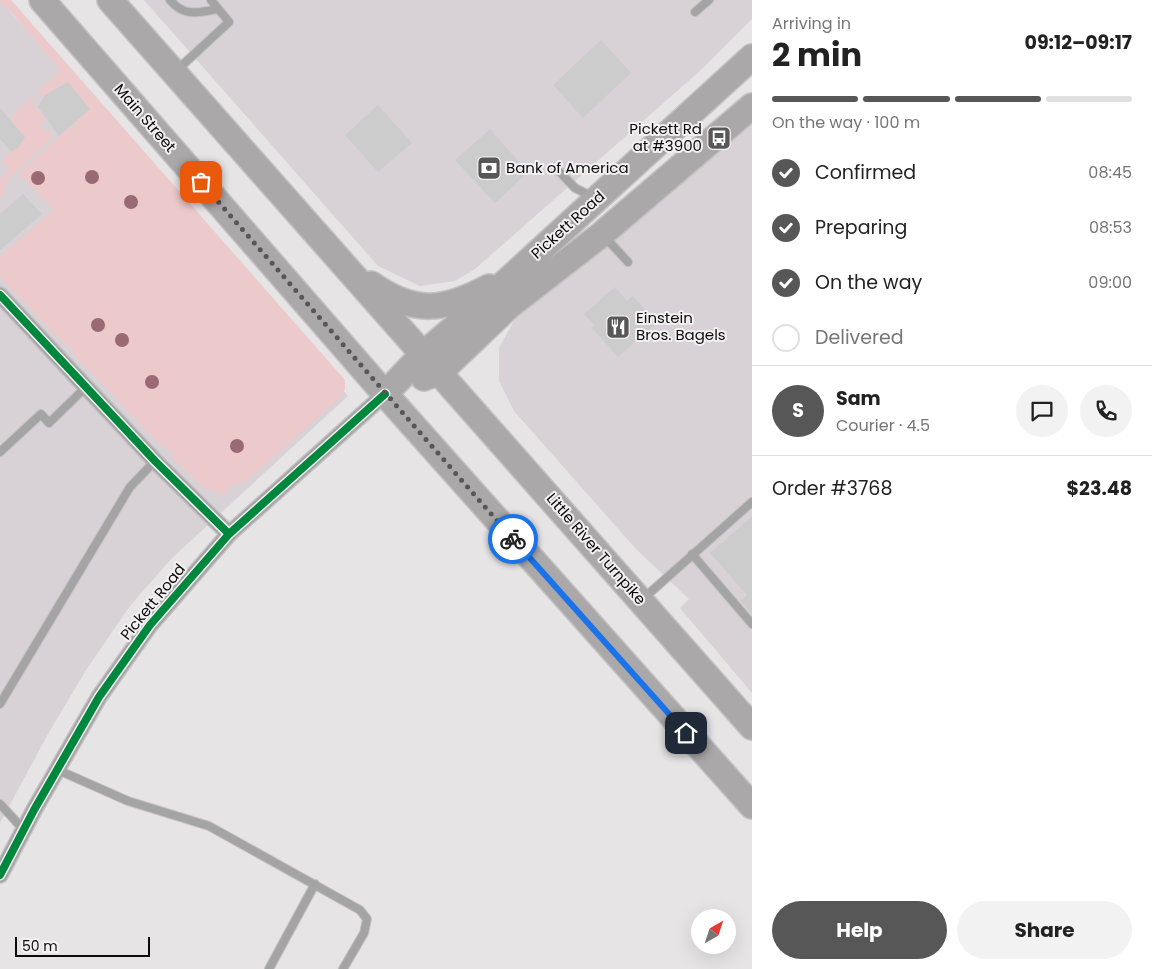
<!DOCTYPE html>
<html lang="en">
<head>
<meta charset="utf-8">
<style>
  :root { --surface:#fff; --page:#f2f2f2; --text:#222; --muted:#767676; --line:#e0e0e0; --accent:#585758 }
  body { margin:0; font-family:Poppins,sans-serif; background:var(--page); color:var(--text); height:100vh; display:flex; flex-direction:column; font-size:19px; white-space:nowrap }
  * { box-sizing:border-box; margin:0 }
  p { font-size:16px; color:var(--muted) }
  .icon { flex:none; width:28px; height:28px; fill:none; stroke:currentColor; stroke-width:2; stroke-linecap:round; stroke-linejoin:round }
  .map { position:relative; flex:1; overflow:hidden }
  .sheet { display:flex; flex-direction:column; background:var(--surface); width:400px }
  .sheet>* { flex:none }
  .needle { width:32px; rotate:39deg }
  .fabs { position:absolute; left:691px; top:909px; display:grid; gap:10px }
  .fabs a { display:grid; place-items:center; width:45px; height:45px; border-radius:50%; background:var(--surface); box-shadow:0 5px 20px #0002; font-size:25px }
  .scale { position:absolute; left:15px; bottom:12px; width:135px; box-sizing:border-box; padding-left:5px; border:2px solid #0c0b0c; border-top:0; font-size:14px; line-height:18px; white-space:nowrap; color:#0c0b0c; -webkit-text-stroke:4px #f4f1f3; paint-order:stroke }
  .pin { position:absolute; display:grid; place-items:center; width:42px; height:42px; color:#fff; margin:-21px; border-radius:10px; box-shadow:0 2px 8px #0006 }
  .courier { position:absolute; display:grid; place-items:center; width:50px; height:50px; margin:-25px; border:4px solid #1a73e8; border-radius:50%; background:#fff; color:#222; box-shadow:0 1px 6px #0007 }
  .headline em { font-style:normal; font-weight:700 }
  .headline div { display:flex; flex-direction:column-reverse }
  .headline { display:flex; align-items:center; justify-content:space-between; height:85px; padding:0 20px }
  h1 { font-size:32px; font-weight:700; line-height:38px }
  .bar { display:grid; grid-template-columns:repeat(4,1fr); gap:8px 5px; align-content:center; height:60px; padding:0 20px }
  .bar i { height:6px; border-radius:4px; background:var(--line) }
  .bar .selected { background:var(--accent) }
  .bar p { grid-column:span 4 }
  .line { display:flex; align-items:center; gap:12px; padding:0 20px; border-top:1px solid var(--line) }
  .line div { flex:1 }
  .round { display:grid; place-items:center; flex:none; width:52px; height:52px; border-radius:26px; background:var(--page) }
  ol { padding:0 20px; list-style:none }
  li { display:flex; align-items:center; gap:15px; height:55px }
  li p { margin-inline-start:auto }
  li .icon { padding:5px; border-radius:50%; background:var(--accent); color:#fff; stroke-width:4 }
  li:last-child { color:var(--muted) }
  li i { width:28px; height:28px; border:2px solid var(--line); border-radius:50% }
  .cta { display:flex; gap:10px; margin-top:auto; padding:10px 20px }
  .cta a { flex:1; height:58px; border-radius:30px; background:var(--accent); color:#fff; font-size:20px; font-weight:700; line-height:58px; text-align:center }
  .cta a+a { background:var(--page); color:var(--text) }
  main { display:flex; flex:1; min-height:0 }
  .map>svg:first-child { display:block }
  .built { fill:#d8d1d5 }
  .green { fill:#eccacb }
  .building { fill:#cdcccc }
  .lines { fill:none; stroke-linecap:round; stroke-linejoin:round }
  .service-casing { stroke:#c3c1c2; stroke-width:10 }
  .minor-casing { stroke:#c3c1c2; stroke-width:18 }
  .primary-casing { stroke:#c3c1c2; stroke-width:28 }
  .service { stroke:#a5a4a5; stroke-width:8 }
  .minor { stroke:#a5a4a5; stroke-width:15 }
  .primary { stroke:#aaa8a9; stroke-width:25 }
  .cycleway-casing { stroke:#f4f1f3; stroke-width:11 }
  .cycleway { stroke:#00873e; stroke-width:8 }
  .tree { fill:#996a74 }
  .done { stroke:#585758; stroke-width:5; stroke-dasharray:0 9 }
  .route { stroke:#1a73e8; stroke-width:6 }
  .labels { text-anchor:middle; stroke-width:4; stroke-linejoin:round; paint-order:stroke }
  .street-label { font-size:15px; fill:#0c0b0c; stroke:#f4f1f3 }
  .poi-label { font-size:15px; fill:#0c0b0c; stroke:#f4f1f3; text-anchor:start }
</style>
</head>
<body>
<main>
<div class="map">
<svg width="752" height="969" viewBox="0 0 752 969">
  <rect width="100%" height="100%" fill="#e6e4e5"/>
  <path class="built" d="M0,0l348,396 -177,163 -41,47 -44,64 -38,64 -48,89z
    M144,0h608v19l-50,50 -227,200 -20,12 -35,5 -42,-20z
    M752,108v585l-72,-85 9,-9 -53,-50 -122,-138 -15,-30v-33l16,-29z"/>
  <path class="green" d="M0,0h11l334,380v10l-5,8 -93,82 -8,4 -9,2 -3,8c-15,-2 -25,-6 -35,-17l2,-2 -4,-3 -2,2 -16,-17 1,-2 -8,-8 -2,1 -93,-98 2,-2 -3,-3 -2,2 -67,-70v-21l54,-46 -31,-32h-2l-2,-4 51,-48 3,3 2,-2 -2,-3 16,-15 -44,-14 -2,3 -6,-7 24,-20 -50,-59 -11,-10z
    M32,97l3,4 -4,3 3,4 2,-1 10,13 -6,6 7,7 3,-2 4,4 -48,47 -2,13 -4,1v-17l9,-9 -7,-10c8,-9 17,-13 23,-23l-14,-16 7,-11z"/>
  <path class="building" d="M601,40l30,33 -48,45 -30,-33z
    M68,82l22,27 -31,27 -21,-29 7,-12z
    M378,105l34,38 -34,29 -33,-37z
    M0,108l25,29 -7,11 -7,3 -11,-12z
    M490,129l38,43 -33,31 -40,-43z
    M23,194l19,20 -42,36v-36z
    M615,287l12,14 6,-5 24,27 -39,34 -26,-29 2,-3 -10,-11z
    M752,516v98l-12,-13 7,-6 -37,-42z"/>
  <g class="lines">
    <g class="service-casing">
      <path id="service" d="M170,0c15,18 29,12 48,9
        M695,12l14,-12
        M176,71l53,-49 -18,-22
        M556,168l19,20 18,9
        M604,236l24,26
        M0,452l41,-38 8,9 37,-36
        M692,554l60,70
        M644,598l108,-96
        M0,704l130,-217 25,-26
        M58,770l70,31 81,25 151,84 7,9 -3,14 -21,36
        M0,804l24,26
        M269,969l46,-85"/>
    </g>
    <g class="minor-casing">
      <path id="minor" d="M0,295l155,166 74,73
        M0,875l34,-65 65,-113 51,-72 79,-91 156,-140"/>
    </g>
    <g class="primary-casing">
      <path id="primary" d="M42,0l343,394 367,412
        M110,0l642,727
        M371,284c44,31 73,27 118,3
        M424,378l16,-6 68,-65 94,-73 150,-128
        M385,394l38,-40 51,-43 278,-254"/>
    </g>
    <use href="#service" class="service"/>
    <use href="#minor" class="minor"/>
    <use href="#primary" class="primary"/>
    <g class="cycleway-casing">
      <path id="cycleway" d="M0,295l155,166 74,73
        M0,875l34,-65 65,-113 51,-72 79,-91 156,-140"/>
    </g>
    <use href="#cycleway" class="cycleway"/>
  </g>
  <g class="tree">
    <circle cx="92" cy="177" r="7"/>
    <circle cx="38" cy="178" r="7"/>
    <circle cx="131" cy="202" r="7"/>
    <circle cx="98" cy="325" r="7"/>
    <circle cx="122" cy="340" r="7"/>
    <circle cx="152" cy="382" r="7"/>
    <circle cx="237" cy="446" r="7"/>
  </g>
  <g class="lines">
    <path class="done" d="M201,182l312,357"/>
    <path class="route" d="M513,539l173,194"/>
  </g>
  <defs>
    <g id="bus-square" transform="scale(1.25)"><rect x="-9" y="-9" width="18" height="18" rx="4" fill="#585758" stroke="#f4f1f3"/><path d="M-5-6H5V4H4V6H2V4H-2V6H-4V4H-5ZM-3.5-4V0h7V-4ZM-3.5 1.2v1.5H-2V1.2ZM2 1.2v1.5H3.5V1.2Z" fill="#fff"/></g>
    <g id="bank-square" transform="scale(1.25)"><rect x="-9" y="-9" width="18" height="18" rx="4" fill="#585758" stroke="#f4f1f3"/><path d="M-6-4H6V4H-6ZM0-2.3a2.3 2.3 0 1 0 0 4.6a2.3 2.3 0 1 0 0-4.6Z" fill="#fff"/></g>
    <g id="restaurant-square" transform="scale(1.25)"><rect x="-9" y="-9" width="18" height="18" rx="4" fill="#585758" stroke="#f4f1f3"/><path d="M-5-6h1v4h1v-4h1v4h1v-4h1v5L-1.5 .5V6h-2V.5L-5-1ZM5-6V6H3V1.5H1.5Q1.5-4 5-6Z" fill="#fff"/></g>
  </defs>
  <g fill-rule="evenodd">
    <use href="#bus-square" x="719" y="138"/>
    <use href="#bank-square" x="489" y="168"/>
    <use href="#restaurant-square" x="618" y="327"/>
  </g>
  <g class="labels">
    <g class="street-label">
      <text transform="translate(145 118) rotate(49)" y="5">Main Street</text>
      <text transform="translate(568 225) rotate(-42)" y="5">Pickett Road</text>
      <text transform="translate(596 549) rotate(49)" y="5">Little River Turnpike</text>
      <text transform="translate(153 602) rotate(-51)" y="5">Pickett Road</text>
    </g>
    <g class="poi-label">
      <text x="702" y="134" text-anchor="end">Pickett Rd<tspan x="702" dy="17">at #3900</tspan></text>
      <text x="506" y="173">Bank of America</text>
      <text x="636" y="323">Einstein<tspan x="636" dy="17">Bros. Bagels</tspan></text>
    </g>
  </g>
</svg>
<div class="fabs">
<a><svg class="needle" viewBox="-14 -14 28 28"><path d="M0-13l5 13h-10z" fill="#e53935"/><path d="M0 13l5-13h-10z" fill="#767676"/></svg></a>
</div>
<div class="scale">50 m</div>
<div class="pin" style="left:201px;top:182px;background:#ea580c"><svg class="icon" aria-label="bag" viewBox="0 0 24 24"><path d="M5 8h14l-1 12H6zM9 8a3 3 0 0 1 6 0"/></svg></div>
<div class="pin" style="left:686px;top:733px;background:#1f2937"><svg class="icon" aria-label="home" viewBox="0 0 24 24"><path d="M3 11l9-7 9 7M6 9v11h12V9"/></svg></div>
<div class="courier" style="left:513px;top:539px"><svg class="icon" aria-label="bike" viewBox="0 0 24 24"><circle cx="6" cy="16" r="4"/><circle cx="18" cy="16" r="4"/><path d="M6 16l4-8h5l3 8M10 8l3 8H6M13 5h3"/></svg></div>
</div>
<section class="sheet">
<div class="headline"><div><h1>2 min</h1><p>Arriving in</p></div><em>09:12–09:17</em></div>
<div class="bar"><i class="selected"></i><i class="selected"></i><i class="selected"></i><i></i><p>On the way · 100 m</p></div>
<ol>
<li><svg class="icon" aria-label="check" viewBox="0 0 24 24"><path d="M5 12l5 5 9-10"/></svg>Confirmed<p>08:45</p></li>
<li><svg class="icon" aria-label="check" viewBox="0 0 24 24"><path d="M5 12l5 5 9-10"/></svg>Preparing<p>08:53</p></li>
<li><svg class="icon" aria-label="check" viewBox="0 0 24 24"><path d="M5 12l5 5 9-10"/></svg>On the way<p>09:00</p></li>
<li><i></i>Delivered</li>
</ol>
<div class="line" style="height:90px"><b class="round" style="background:var(--accent);color:#fff">S</b><div><b>Sam</b><p>Courier · 4.5</p></div><a class="round"><svg class="icon" aria-label="chat" viewBox="0 0 24 24"><path d="M4 5h16v11H9l-5 4z"/></svg></a><a class="round"><svg class="icon" aria-label="phone" viewBox="0 0 24 24"><path d="M5 4h4l2 5-3 2q2 4 5 5l2-3 5 2v4C11 20 4 13 5 4z"/></svg></a></div>
<div class="line" style="height:65px"><div>Order #3768</div><b>$23.48</b></div>
<div class="cta"><a>Help</a><a>Share</a></div>
</section>
</main>
</body>
</html>
